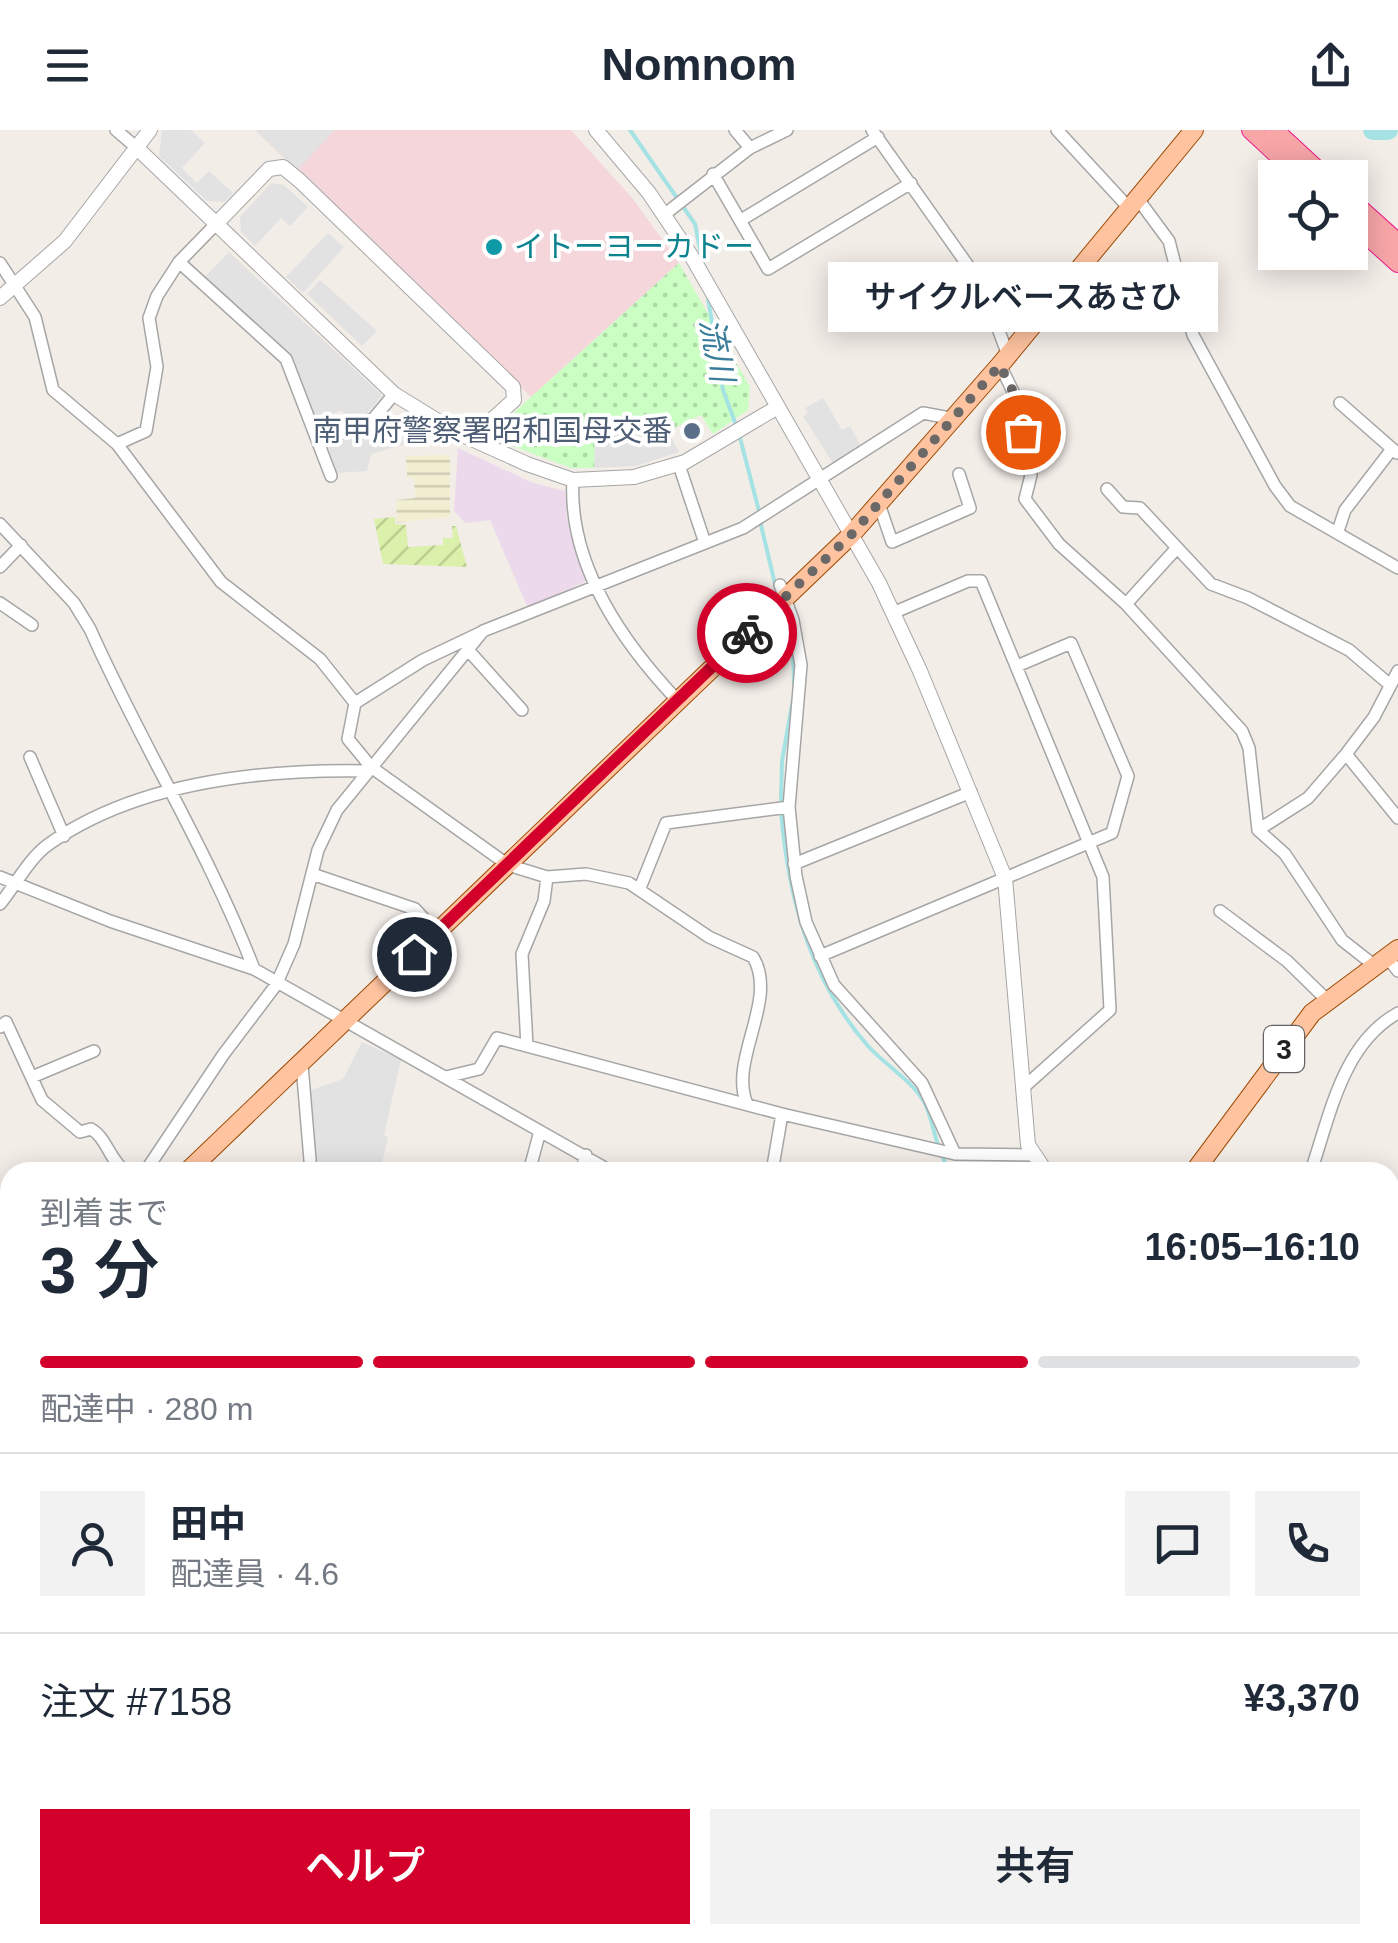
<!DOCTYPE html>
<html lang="ja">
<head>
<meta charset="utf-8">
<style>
  :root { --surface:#fff; --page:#f2f2f3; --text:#1f2937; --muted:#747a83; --line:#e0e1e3; --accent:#d3002b }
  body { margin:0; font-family:Helvetica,"Noto Sans JP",sans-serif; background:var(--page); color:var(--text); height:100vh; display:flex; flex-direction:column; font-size:38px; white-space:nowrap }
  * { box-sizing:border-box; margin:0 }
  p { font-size:32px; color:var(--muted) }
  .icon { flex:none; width:55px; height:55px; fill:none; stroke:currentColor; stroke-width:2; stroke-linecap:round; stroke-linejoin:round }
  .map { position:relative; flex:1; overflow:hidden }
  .side { position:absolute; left:0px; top:1032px; width:1400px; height:782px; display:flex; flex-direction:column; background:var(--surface); border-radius:30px 30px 0 0; box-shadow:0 5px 25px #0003 }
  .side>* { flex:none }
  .buttons { position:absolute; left:1258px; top:30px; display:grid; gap:20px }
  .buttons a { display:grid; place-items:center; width:110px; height:110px; border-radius:0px; background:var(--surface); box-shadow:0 5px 25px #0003; font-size:50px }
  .pin { position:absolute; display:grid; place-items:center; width:85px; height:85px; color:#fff; margin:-42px; border:5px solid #fff; border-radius:50%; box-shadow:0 2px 10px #0007 }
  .courier { position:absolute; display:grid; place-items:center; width:100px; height:100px; margin:-50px; border:8px solid #d3002b; border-radius:50%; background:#fff; color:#222; box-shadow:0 2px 12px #0007 }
  .bubble { position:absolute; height:70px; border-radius:0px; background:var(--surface); box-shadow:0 5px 25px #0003; font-size:32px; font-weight:600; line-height:70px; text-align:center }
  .head em { font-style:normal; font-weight:600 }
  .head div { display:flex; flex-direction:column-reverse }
  .head { display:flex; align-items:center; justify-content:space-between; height:170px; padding:0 40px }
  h1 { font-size:65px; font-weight:600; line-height:75px }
  .bar { display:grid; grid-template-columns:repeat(4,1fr); gap:15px 10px; align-content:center; height:120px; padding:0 40px }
  .bar i { height:12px; border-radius:8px; background:var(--line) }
  .bar .active { background:var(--accent) }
  .bar p { grid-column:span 4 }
  .line { display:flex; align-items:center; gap:25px; padding:0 40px; border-top:2px solid var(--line) }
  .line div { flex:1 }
  .round { display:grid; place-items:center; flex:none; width:105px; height:105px; border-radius:0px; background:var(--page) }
  .primary-button { display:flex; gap:20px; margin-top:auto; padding:20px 40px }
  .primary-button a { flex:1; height:115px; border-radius:0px; background:var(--accent); color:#fff; font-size:40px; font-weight:600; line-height:115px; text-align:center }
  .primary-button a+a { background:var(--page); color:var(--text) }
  header { display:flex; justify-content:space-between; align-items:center; height:130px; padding:0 40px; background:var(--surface); font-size:45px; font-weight:600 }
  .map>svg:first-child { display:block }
  .commercial { fill:#f4d6db }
  .industrial { fill:#ecd9ec }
  .farmland { fill:url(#farmland-rules) }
  .park { fill:url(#park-dots) }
  .garden { fill:url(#garden-furrows) }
  .pitch { fill:#80e8aa }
  .parking { fill:#e2e2e2 }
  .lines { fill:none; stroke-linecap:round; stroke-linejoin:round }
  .stream { stroke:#a5e2e4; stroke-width:4 }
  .river { stroke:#a5e2e4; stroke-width:20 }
  .minor-casing { stroke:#a6a6a6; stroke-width:14 }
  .tertiary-casing { stroke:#a6a6a6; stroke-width:16 }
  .primary-casing { stroke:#9f4a00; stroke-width:20 }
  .trunk-casing { stroke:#ec1a8c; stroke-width:20 }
  .motorway-casing { stroke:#ec1a8c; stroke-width:22 }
  .minor { stroke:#fff; stroke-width:11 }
  .tertiary { stroke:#fff; stroke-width:14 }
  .primary { stroke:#ffc3a0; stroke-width:18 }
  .trunk { stroke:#f8a6a8; stroke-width:18 }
  .motorway { stroke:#f08ab1; stroke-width:20 }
  .tertiary-bridge-casing { stroke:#a6a6a6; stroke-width:16; stroke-linecap:butt }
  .tertiary-bridge { stroke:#fff; stroke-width:14 }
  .done { stroke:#6b6967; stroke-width:10; stroke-dasharray:0 18 }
  .route { stroke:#d3002b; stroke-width:12 }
  .culture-dot { fill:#0f9aa8; stroke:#fff; stroke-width:4 }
  .service-dot { fill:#5c6f8a; stroke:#fff; stroke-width:4 }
  .labels { text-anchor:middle; stroke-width:8; stroke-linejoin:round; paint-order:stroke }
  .shield { fill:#fff; stroke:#646464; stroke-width:2.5 }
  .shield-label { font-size:28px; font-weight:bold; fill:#222 }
  .culture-label { font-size:30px; fill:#0d838f; stroke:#fff; text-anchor:start }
  .service-label { font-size:30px; fill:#4e5e75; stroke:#fff; text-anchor:end }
  .water-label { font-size:32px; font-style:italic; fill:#397d9a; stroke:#fff }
</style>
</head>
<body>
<header><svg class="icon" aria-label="menu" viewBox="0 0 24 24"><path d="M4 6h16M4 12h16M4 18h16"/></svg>Nomnom<svg class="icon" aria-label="share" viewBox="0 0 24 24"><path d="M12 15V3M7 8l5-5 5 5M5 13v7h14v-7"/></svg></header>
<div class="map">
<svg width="1398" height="1813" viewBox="0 0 1398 1813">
  <defs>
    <pattern id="farmland-rules" width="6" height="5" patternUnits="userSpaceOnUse" patternTransform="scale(2.5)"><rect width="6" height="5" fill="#f2eed2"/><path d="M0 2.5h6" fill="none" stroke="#cfccb4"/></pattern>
    <pattern id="park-dots" width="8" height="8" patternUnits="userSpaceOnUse" patternTransform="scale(2.5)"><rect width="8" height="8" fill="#cafec3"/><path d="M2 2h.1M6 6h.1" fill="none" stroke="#add9a7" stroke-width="1.8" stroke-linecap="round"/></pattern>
    <pattern id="garden-furrows" width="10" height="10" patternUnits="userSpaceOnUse" patternTransform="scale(2.5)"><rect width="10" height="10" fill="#dbf0aa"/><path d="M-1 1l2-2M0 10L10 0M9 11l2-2" fill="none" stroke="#bcce92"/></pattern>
  </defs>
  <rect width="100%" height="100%" fill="#f3ede8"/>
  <path class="commercial" d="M255,0h316l62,69 46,64 -148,134z"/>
  <path class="industrial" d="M458,318l75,35 32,8 2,28 22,58 -3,4 -58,27 -38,-88 -25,3 -11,-12z"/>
  <path class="farmland" d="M450,325v62l-53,6 -1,-23 19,-2 -1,-19 -7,-1 -1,-22z"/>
  <path class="park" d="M679,133l71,124 -2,23 -35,24 -12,-19 -33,16 -3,-5 -69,10 -2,32h-23l-70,-26 -5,-13z
    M10,1465v340h245l6,8h-261v-347z"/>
  <path class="garden" d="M395,387v7l11,1 2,22 35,-2v-7h10l-1,-12h4l11,41 -84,-3 -9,-45z"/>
  <path class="pitch" d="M59,1805h157l6,8h-157z"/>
  <path class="parking" d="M162,0h29l14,13 -23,25 15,15 12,-12 24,22 -9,9 -17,-1 -48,-45z
    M255,0h80l-38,40z
    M271,53l13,2 24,22 -18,19 -9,-8 -26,28 -14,-14 -1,-15z
    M328,103l16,14 -41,46 -17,-16z
    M229,122l153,143 -17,21 -16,9 -7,-15 -25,10 -27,-62 -87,-79z
    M320,150l57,51 -15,15 -55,-52z
    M823,268l19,32 8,-4 11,20 -27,19 -31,-49 5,-3 -3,-5z
    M379,289l27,25 -35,10 -4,17 -31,2 -8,-25 3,-4z
    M665,296l14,26 -43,14 -42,2 1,-32z
    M362,912l39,18 -17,75 4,2 -8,35h-65l-7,-81 35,-12z"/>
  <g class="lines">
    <path class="stream" d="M630,0l65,94 8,40
      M708,168l15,92 13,35
      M739,304l20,77
      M760,391l15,63
      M793,519l1,36
      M781,670l1,-39 10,-57
      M781,681c7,86 29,169 87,235 16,18 43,34 55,54 8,13 10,31 15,45
      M941,1023l8,19"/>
    <path class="river" d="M1373,0h15
      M0,1094l10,4
      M500,1805l7,8"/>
    <g class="minor-casing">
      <path id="minor" d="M116,0l21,18
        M735,0l15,18
        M872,0l109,154 27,71
        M1057,0l72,78
        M713,44l55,95 143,-86
        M1138,69l31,42 24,94 82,151 15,20 108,62
        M665,84l85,-66 37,-18
        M741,90l137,-83
        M179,132l107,97 45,117
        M0,133l35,54 18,73 64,54 104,138 99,77 35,44 -7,36 23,28 137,98 39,12 39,-3 43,9 80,54 44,20c26,43 -25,103 -6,147
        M1000,235l21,43 10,67 -6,24 34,45 67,60 116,127 7,17 9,82 27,24 57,86 33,26
        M1340,273l57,50
        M319,313l55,-25 20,-24
        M117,314l29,-13 11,-64 -8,-49 8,-22 22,-34 38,-39
        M679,335l26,78
        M573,350c-5,84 50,163 105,221
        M1107,359l16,18 17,1 71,76 37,14 101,52 40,34
        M879,374l13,38 78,-34 -11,-34
        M0,394l74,79 16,26c51,115 119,223 164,340
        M1338,401l7,-21 47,-61
        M0,437l21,-22
        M780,455l13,35 8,45 -12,142 7,69 10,46 28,63 88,98 33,71
        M0,473l32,22
        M1126,474l49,-54
        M895,482l73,-31h13l122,296 7,133 -86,77
        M469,521l53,59
        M1398,541l-24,46 -28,37 52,64
        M355,573l68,-43 59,-28
        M30,627l34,79
        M1258,700l50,-32 38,-44
        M794,734l177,-72
        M312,744l103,35 21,23
        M0,747l110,44 144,48 358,203
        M640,758l26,-65 123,-16
        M0,774c15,-18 29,-46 49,-60 88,-62 213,-75 319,-73
        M1220,781l67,50 41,40
        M820,826l292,-123 16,-57 -57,-133 -54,23
        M1387,827l11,14
        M0,897l6,-5 36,78 38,32 11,-3c16,9 18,31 35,43
        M527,916l-5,-92 22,-53 3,-24
        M302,935l9,107
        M32,947l62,-26
        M446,947l33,-8 18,-31 285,76 173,40 78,1
        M145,1042l78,-117 53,-70 18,-41 24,-94 19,-40 146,-179 260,-103 180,-115 32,6
        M529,1042l11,-41
        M581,1042l5,-17
        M772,1042l10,-58
        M1328,1042l-15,-7c18,-54 31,-122 85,-152
        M1390,1076l8,4
        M0,1086l10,4
        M1390,1269l8,3
        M0,1292l10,5
        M1390,1365l8,1
        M0,1434l10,11
        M1390,1452l6,13
        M0,1456h10
        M1390,1634l8,7
        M1390,1780l8,-3
        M265,1805l6,8
        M428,1805l5,8
        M525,1805l8,8
        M773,1805l1,8
        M1165,1805l4,8
        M1192,1805l4,8
        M1293,1805v6l30,-6
        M935,1813l5,-8
        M1038,1813l10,-8"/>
    </g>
    <g class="tertiary-casing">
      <path id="tertiary" d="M596,0l53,63 43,64 187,326 41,88 85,207 23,267 18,27
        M137,18l257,246 60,37 73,33 46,16 61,-3 51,-15 91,-54
        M217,93l52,-54 14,-2 17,14 213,206 1,13 -43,39
        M0,168l65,-57 85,-111
        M1390,1117l8,-25"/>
    </g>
    <g class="primary-casing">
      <path id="primary" d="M187,1042l664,-637 149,-170 194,-235
        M1194,1042l118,-159 86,-64
        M0,1205l10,-8
        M649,1813l6,-8"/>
    </g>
    <g class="trunk-casing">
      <path id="trunk" d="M1251,0l52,48
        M1274,0l52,48
        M1350,70l48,43
        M1350,90l48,43"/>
    </g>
    <g class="motorway-casing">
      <path id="motorway" d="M0,1314l10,15
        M0,1348l10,16
        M341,1805l6,8
        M367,1805l6,8"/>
    </g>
    <use href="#minor" class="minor"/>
    <use href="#tertiary" class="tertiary"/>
    <use href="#primary" class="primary"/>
    <use href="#trunk" class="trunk"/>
    <use href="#motorway" class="motorway"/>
    <g class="tertiary-bridge-casing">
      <path id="tertiary-bridge" d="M1309,1805l1,8"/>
    </g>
    <use href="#tertiary-bridge" class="tertiary-bridge"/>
  </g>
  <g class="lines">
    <path class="done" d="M747,503l104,-98 149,-170 21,43 2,24"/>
    <path class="route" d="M414,824l333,-321"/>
  </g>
  <circle class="culture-dot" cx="494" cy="117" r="10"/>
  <circle class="service-dot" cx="692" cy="301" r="10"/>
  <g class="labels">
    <rect class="shield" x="1264" y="896" width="40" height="46" rx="8"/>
    <g class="shield-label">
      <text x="1284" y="929">3</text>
    </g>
    <g class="culture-label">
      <text x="514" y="127">イトーヨーカドー</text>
    </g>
    <g class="service-label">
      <text x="672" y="311">南甲府警察署昭和国母交番</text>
    </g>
    <g class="water-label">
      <text transform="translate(717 220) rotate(79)" y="11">流川</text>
    </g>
  </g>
</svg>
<div class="buttons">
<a><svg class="icon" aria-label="locate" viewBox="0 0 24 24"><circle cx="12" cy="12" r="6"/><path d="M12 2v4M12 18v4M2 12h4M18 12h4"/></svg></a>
</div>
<div class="pin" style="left:1023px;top:302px;background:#ea580c"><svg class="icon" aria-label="bag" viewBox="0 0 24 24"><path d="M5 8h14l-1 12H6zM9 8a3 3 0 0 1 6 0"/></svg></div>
<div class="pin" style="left:414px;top:824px;background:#1f2937"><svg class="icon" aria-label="home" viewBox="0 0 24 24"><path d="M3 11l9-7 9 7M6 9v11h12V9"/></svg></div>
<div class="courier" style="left:747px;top:503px"><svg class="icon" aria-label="bike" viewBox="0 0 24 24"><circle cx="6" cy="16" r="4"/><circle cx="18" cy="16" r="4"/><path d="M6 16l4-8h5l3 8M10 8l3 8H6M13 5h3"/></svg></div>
<div class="bubble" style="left:828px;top:132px;width:390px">サイクルベースあさひ</div>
<section class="side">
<div class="head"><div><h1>3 分</h1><p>到着まで</p></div><em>16:05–16:10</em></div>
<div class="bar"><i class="active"></i><i class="active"></i><i class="active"></i><i></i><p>配達中 · 280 m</p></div>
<div class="line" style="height:180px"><a class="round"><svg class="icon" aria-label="person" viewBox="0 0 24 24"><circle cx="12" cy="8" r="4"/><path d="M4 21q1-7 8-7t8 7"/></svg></a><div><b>田中</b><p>配達員 · 4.6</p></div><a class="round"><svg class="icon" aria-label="chat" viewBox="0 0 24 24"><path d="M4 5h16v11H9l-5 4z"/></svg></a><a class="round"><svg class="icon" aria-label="phone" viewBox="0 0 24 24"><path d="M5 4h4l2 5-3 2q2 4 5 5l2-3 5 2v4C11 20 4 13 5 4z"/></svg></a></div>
<div class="line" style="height:130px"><div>注文 #7158</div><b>¥3,370</b></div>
<div class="primary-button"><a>ヘルプ</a><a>共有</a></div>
</section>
</div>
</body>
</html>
